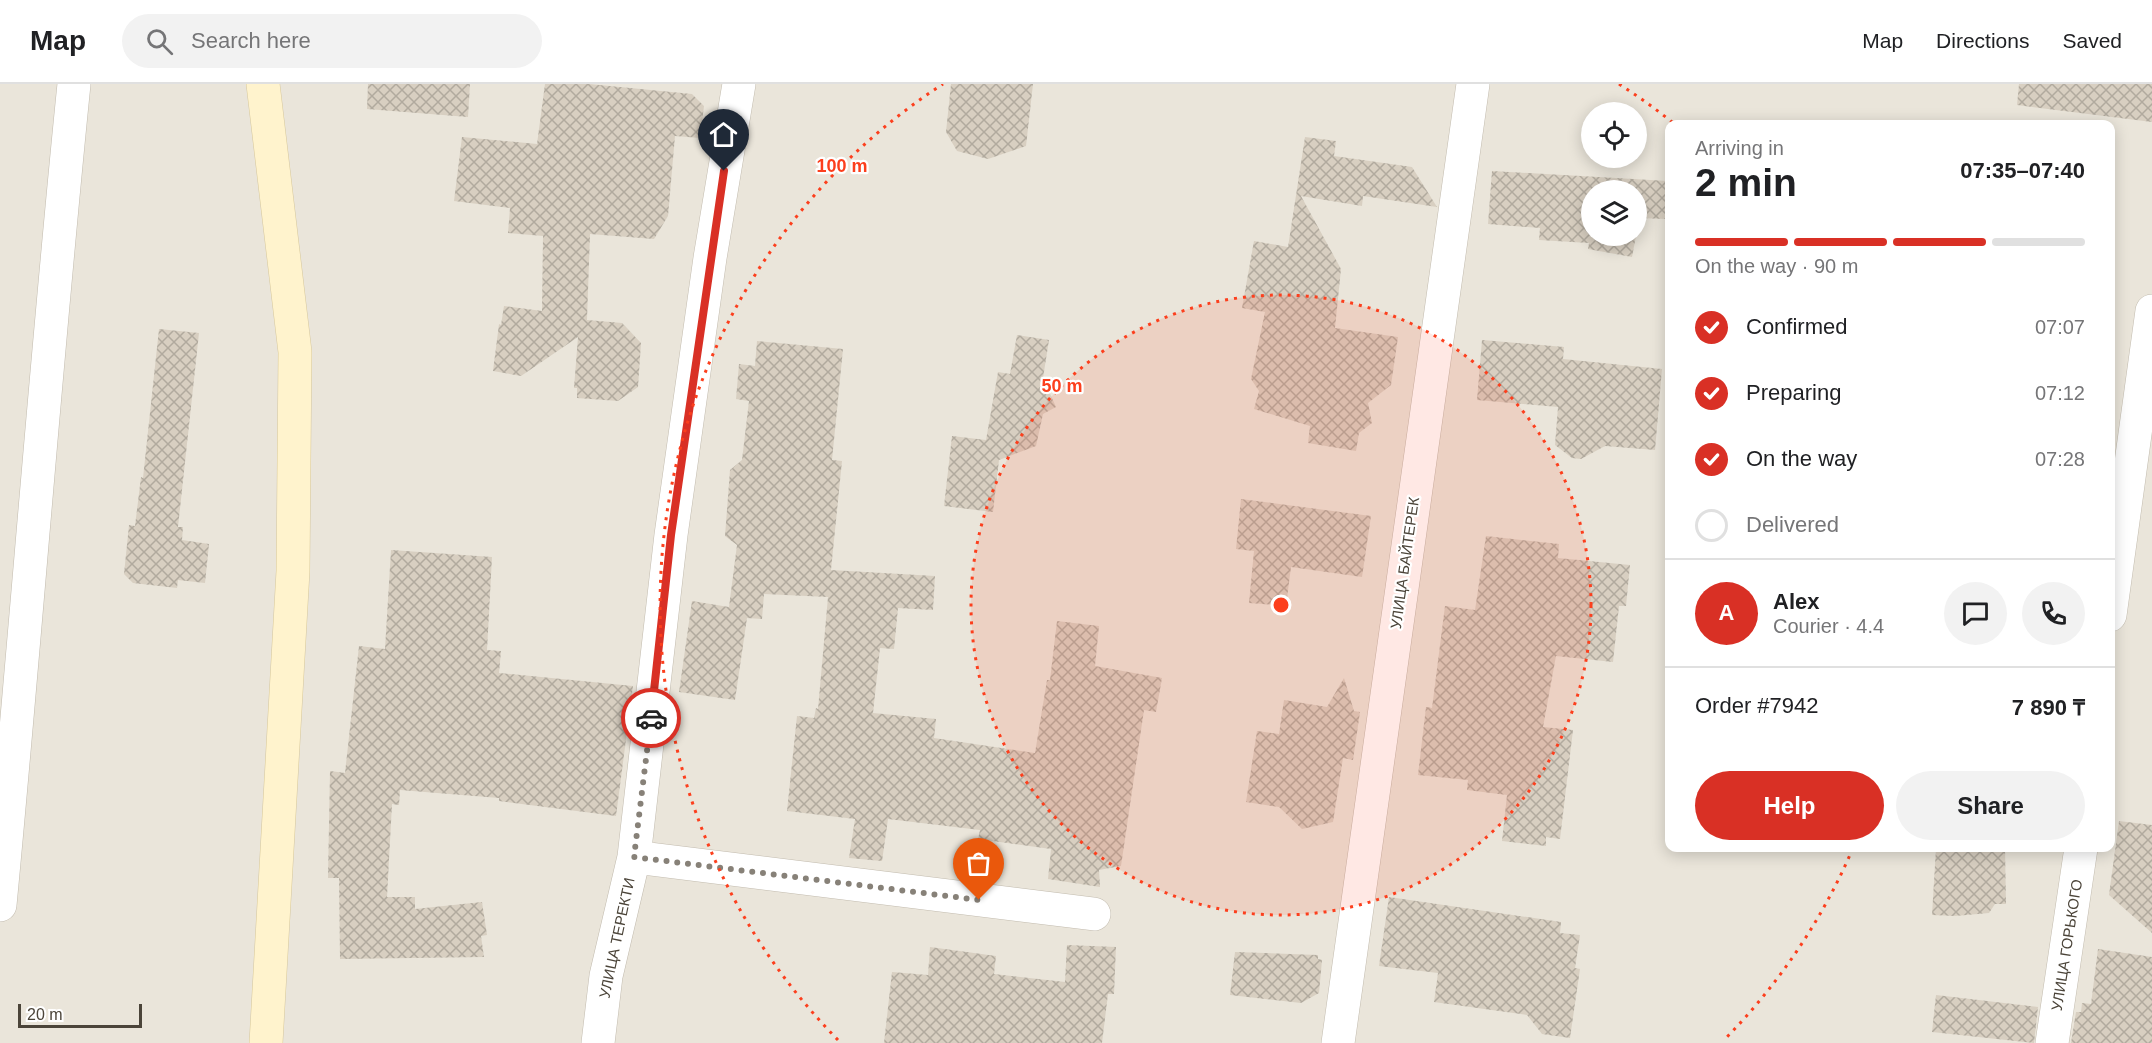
<!DOCTYPE html>
<html lang="en">
<head>
<meta charset="utf-8">
<style>
  :root { --surface:#fff; --page:#f2f2f2; --text:#202124; --muted:#757577; --line:#e0e0e0; --accent:#d93025 }
  body { margin:0; font-family:Helvetica,sans-serif; background:var(--page); color:var(--text); height:100vh; display:flex; flex-direction:column; font-size:22px; white-space:nowrap }
  * { box-sizing:border-box; margin:0 }
  p { font-size:20px; color:var(--muted) }
  .icon { flex:none; width:33px; height:33px; fill:none; stroke:currentColor; stroke-width:2; stroke-linecap:round; stroke-linejoin:round }
  .map { position:relative; flex:1; overflow:hidden }
  .panel { position:absolute; left:1665px; top:36px; width:450px; height:732px; display:flex; flex-direction:column; background:var(--surface); border-radius:12px; box-shadow:0 3px 15px #0003 }
  .panel>* { flex:none }
  .controls { position:absolute; left:1581px; top:18px; display:grid; gap:12px }
  .controls a { display:grid; place-items:center; width:66px; height:66px; border-radius:50%; background:var(--surface); box-shadow:0 3px 15px #0003; font-size:30px }
  .scale { position:absolute; left:18px; bottom:15px; width:124px; box-sizing:border-box; padding-left:6px; border:3px solid #4b4439; border-top:0; font-size:16px; line-height:21px; white-space:nowrap; color:#4b4439; -webkit-text-stroke:4px #fff; paint-order:stroke }
  .pin { position:absolute; display:grid; place-items:center; width:51px; height:51px; color:#fff; margin:-62px -26px; border-radius:50% 50% 50% 0; rotate:-45deg; box-shadow:0 0 6px #0007 }
  .pin .icon { rotate:45deg }
  .courier { position:absolute; display:grid; place-items:center; width:60px; height:60px; margin:-30px; border:4px solid #d93025; border-radius:50%; background:#fff; color:#222; box-shadow:0 2px 8px #0007 }
  .head em { font-style:normal; font-weight:600 }
  .head div { display:flex; flex-direction:column-reverse }
  .head { display:flex; align-items:center; justify-content:space-between; height:102px; padding:0 30px }
  h1 { font-size:39px; font-weight:600; line-height:45px }
  .bar { display:grid; grid-template-columns:repeat(4,1fr); gap:9px 6px; align-content:center; height:72px; padding:0 30px }
  .bar i { height:8px; border-radius:4px; background:var(--line) }
  .bar .current { background:var(--accent) }
  .bar p { grid-column:span 4 }
  .line { display:flex; align-items:center; gap:15px; padding:0 30px; border-top:2px solid var(--line) }
  .line div { flex:1 }
  .round { display:grid; place-items:center; flex:none; width:63px; height:63px; border-radius:32px; background:var(--page) }
  ol { padding:0 30px; list-style:none }
  li { display:flex; align-items:center; gap:18px; height:66px }
  li p { margin-inline-start:auto }
  li .icon { padding:6px; border-radius:50%; background:var(--accent); color:#fff; stroke-width:4 }
  li:last-child { color:var(--muted) }
  li i { width:33px; height:33px; border:3px solid var(--line); border-radius:50% }
  .cta { display:flex; gap:12px; margin-top:auto; padding:12px 30px }
  .cta a { flex:1; height:69px; border-radius:36px; background:var(--accent); color:#fff; font-size:24px; font-weight:600; line-height:69px; text-align:center }
  .cta a+a { background:var(--page); color:var(--text) }
  header { display:flex; align-items:center; gap:36px; box-sizing:border-box; height:84px; padding:0 30px; background:var(--surface); border-bottom:2px solid var(--line) }
  header strong { font-size:28px }
  nav { display:flex; gap:33px; margin-inline-start:auto; font-size:21px }
  .search { width:420px; height:54px; background:var(--page); display:flex; align-items:center; gap:15px; box-sizing:border-box; padding:0 21px; border-radius:33px; color:var(--muted); font-size:22px }
  .map>svg:first-child { display:block }
  .residential { fill:#eae5da; fill-rule:evenodd }
  .building { fill:url(#building-cross-hatch) }
  .lines { fill:none; stroke-linecap:round; stroke-linejoin:round }
  .minor-casing { stroke:#c2bbae; stroke-width:34 }
  .secondary-casing { stroke:#d6c79b; stroke-width:34 }
  .minor { stroke:#fff; stroke-width:33 }
  .secondary { stroke:#fff3cd; stroke-width:33 }
  .done { stroke:#878178; stroke-width:6; stroke-dasharray:0 10.8 }
  .route { stroke:#d93025; stroke-width:8 }
  .ring { fill:none; stroke:#fc3f1d; stroke-width:3; stroke-dasharray:3 6 }
  .labels { text-anchor:middle; stroke-width:4.5; stroke-linejoin:round; paint-order:stroke }
  .street-label { font-size:15px; fill:#4b4439; stroke:#fff }
  .centre { fill:#fc3f1d; stroke:#fff; stroke-width:3 }
  .ring-label { font-size:18px; text-anchor:middle; font-weight:bold; fill:#fc3f1d; stroke:#fff; stroke-width:4.5; stroke-linejoin:round; paint-order:stroke }
</style>
</head>
<body>
<header>
<strong>Map</strong>
<div class="search"><svg class="icon" aria-label="search" viewBox="0 0 24 24"><circle cx="10" cy="10" r="6"/><path d="M15 15l6 6"/></svg>Search here</div>
<nav><a>Map</a><a>Directions</a><a>Saved</a></nav>
</header>
<div class="map">
<svg width="2152" height="959" viewBox="0 0 2152 959">
  <defs>
    <pattern id="building-cross-hatch" width="8" height="8" patternUnits="userSpaceOnUse" patternTransform="scale(1.5)"><rect width="8" height="8" fill="#d8cfc1"/><path d="M0 0l8 8M0 8l8-8" fill="none" stroke="#b1aa9e"/></pattern>
  </defs>
  <rect width="100%" height="100%" fill="#f6f3ec"/>
  <path class="residential" d="M0,0h2152v959h-2152zM1592,28h44v46h-44zM1670,40h440v724h-440zM1592,106h44v46h-44z"/>
  <path class="building" d="M368,0h102l-2,33 -101,-8z
    M545,0h44l103,10 12,12 -4,32 -25,-2 -7,80 -14,23 -64,-5 -3,86 35,3 19,20 -3,44 -20,14 -41,-3v-10h-3l4,-51 -57,39 -28,-5 6,-47 2,1 3,-19 38,5 1,-75 -35,-3 2,-25 -56,-7 8,-64 75,7z
    M951,0h82l-7,62 -38,13 -31,-8 -11,-19z
    M2019,0h133v38l-135,-17z
    M1305,53l31,4 -2,15 78,11 25,40 -74,-11 -1,10 -61,-10 40,73 -6,59 63,9 -7,48 -23,18 4,20 -13,10 -3,18 -48,-8 2,-17 -56,-17 5,-18 -8,-12 14,-67 -23,-4 12,-67 34,6z
    M1492,87l176,10 -2,38 -27,-1 -3,15v-43h-44v46h44l-4,21 -44,-8 1,-6 -50,-3 1,-12 -52,-4z
    M159,245l40,4 -21,194h5l-1,13 27,4 -4,39 -27,-3 -1,8 -44,-5 -9,-9 5,-49 6,1 6,-49 2,1z
    M1017,251l32,5 -6,38 13,29 -13,7 -7,32 -37,14 -6,52 -49,-6 8,-70 34,4 12,-68 12,2z
    M1482,256l82,7 -1,12 99,10 -7,81 -50,-4 -24,13 -9,-1 -17,-13 3,-38 -81,-7z
    M757,257l86,8 -11,111 10,1 -11,109 104,6 -2,34 -35,-2 -4,41 -14,-1 -7,65 63,6 -2,19 101,15 12,-73h3l7,-59 42,5 -4,40 67,12 -6,34 -12,-2 -23,156 -22,4 1,17 -52,-8 3,-30 -73,-10 2,-9 -92,-11 -6,42 -33,-3 6,-39 -68,-8 10,-95 17,2 2,-10 2,1 10,-112 -64,-3 -2,25 -15,-1 -12,82 -56,-8 13,-91 37,6 8,-62 -12,-9 5,-66 12,-10 7,-59 -13,-2 3,-35 16,2z
    M1241,415l130,17 -9,61 -71,-10 -5,39 -37,-3 5,-52 -18,-2z
    M1486,452l73,8 -1,14 72,7 -4,41h-7l-6,56 -57,-6 -13,71 30,3 -13,109 -14,-2v9l-44,-5 5,-46 -40,-5 1,-10 -50,-5 8,-68 6,1 13,-102 30,4z
    M391,466l101,7 -5,93 14,1 -2,22 134,13 -17,130 -117,-15v-3l-99,-8 -1,15 -7,-1 -5,93h28v12l67,-7 5,33 -6,1 3,21 -144,2 -1,-81h-11l2,-107 15,2 14,-127 26,3z
    M1344,594l10,33 6,1 -7,48 -10,-2 -10,64 -31,7 -23,-22 -33,-5 11,-71 22,3 5,-34 43,7z
    M2119,737l33,4v108l-43,-38z
    M1936,764h69l1,56h-11l-6,9 -34,3 -23,-1z
    M1389,813l172,25 -1,11 20,2 -5,33 5,1 -10,69 -28,-4 -15,-19 -93,-13 4,-29 -59,-7z
    M1067,861l49,2 -2,47h-6l-6,49h-218l8,-71 36,3 2,-28 66,9 -2,18 71,8z
    M2098,865l54,8v86h-81l5,-31h5l1,-9 9,1z
    M1235,868l83,3v4l4,1 -3,33 -18,10 -71,-8z
    M1936,911l102,12 -4,36 -102,-11z"/>
  <g class="lines">
    <g class="minor-casing">
      <path id="minor" d="M2110,531l42,-304
        M634,773l460,57
        M0,821c26,-273 46,-547 74,-821
        M598,959l8,-67 28,-119 37,-322 39,-277 29,-174
        M1338,959l135,-959
        M2052,959l29,-195"/>
    </g>
    <g class="secondary-casing">
      <path id="secondary" d="M263,0l32,268 -2,219 -27,472"/>
    </g>
    <use href="#minor" class="minor"/>
    <use href="#secondary" class="secondary"/>
  </g>
  <g class="lines">
    <path class="done" d="M651,634l-17,139 345,43"/>
    <path class="route" d="M651,634l20,-183 53,-364"/>
  </g>
  <circle cx="1281" cy="521" r="310" fill="#fc3f1d" fill-opacity=".12"/>
  <g class="ring">
    <circle cx="1281" cy="521" r="310"/>
    <path d="M1853 764A621 621 0 0 1 1724 956M838 956A621 621 0 0 1 943 0M1619 0A621 621 0 0 1 1672 38"/>
  </g>
  <g class="labels">
    <g class="street-label">
      <text transform="translate(1405 479) rotate(-82)" y="5">УЛИЦА БАЙТЕРЕК</text>
      <text transform="translate(617 854) rotate(-78)" y="5">УЛИЦА ТЕРЕКТИ</text>
      <text transform="translate(2067 861) rotate(-81)" y="5">УЛИЦА ГОРЬКОГО</text>
    </g>
  </g>
  <circle cx="1281" cy="521" r="9" class="centre"/>
  <g class="ring-label">
    <text x="842" y="88">100 m</text>
    <text x="1062" y="308">50 m</text>
  </g>
</svg>
<div class="controls">
<a><svg class="icon" aria-label="locate" viewBox="0 0 24 24"><circle cx="12" cy="12" r="6"/><path d="M12 2v4M12 18v4M2 12h4M18 12h4"/></svg></a>
<a><svg class="icon" aria-label="layers" viewBox="0 0 24 24"><path d="M12 4l9 5-9 5-9-5zM3 14l9 5 9-5"/></svg></a>
</div>
<div class="scale">20 m</div>
<div class="pin" style="left:979px;top:816px;background:#ea580c"><svg class="icon" aria-label="bag" viewBox="0 0 24 24"><path d="M5 8h14l-1 12H6zM9 8a3 3 0 0 1 6 0"/></svg></div>
<div class="pin" style="left:724px;top:87px;background:#1f2937"><svg class="icon" aria-label="home" viewBox="0 0 24 24"><path d="M3 11l9-7 9 7M6 9v11h12V9"/></svg></div>
<div class="courier" style="left:651px;top:634px"><svg class="icon" aria-label="car" viewBox="0 0 24 24"><path d="M5 17H2v-5l4-1 3-4h7l3 4 3 1v5h-3M9 17h6M6 11h13"/><circle cx="7" cy="17" r="2"/><circle cx="17" cy="17" r="2"/></svg></div>
<section class="panel">
<div class="head"><div><h1>2 min</h1><p>Arriving in</p></div><em>07:35–07:40</em></div>
<div class="bar"><i class="current"></i><i class="current"></i><i class="current"></i><i></i><p>On the way · 90 m</p></div>
<ol>
<li><svg class="icon" aria-label="check" viewBox="0 0 24 24"><path d="M5 12l5 5 9-10"/></svg>Confirmed<p>07:07</p></li>
<li><svg class="icon" aria-label="check" viewBox="0 0 24 24"><path d="M5 12l5 5 9-10"/></svg>Preparing<p>07:12</p></li>
<li><svg class="icon" aria-label="check" viewBox="0 0 24 24"><path d="M5 12l5 5 9-10"/></svg>On the way<p>07:28</p></li>
<li><i></i>Delivered</li>
</ol>
<div class="line" style="height:108px"><b class="round" style="background:var(--accent);color:#fff">A</b><div><b>Alex</b><p>Courier · 4.4</p></div><a class="round"><svg class="icon" aria-label="chat" viewBox="0 0 24 24"><path d="M4 5h16v11H9l-5 4z"/></svg></a><a class="round"><svg class="icon" aria-label="phone" viewBox="0 0 24 24"><path d="M5 4h4l2 5-3 2q2 4 5 5l2-3 5 2v4C11 20 4 13 5 4z"/></svg></a></div>
<div class="line" style="height:78px"><div>Order #7942</div><b>7 890 ₸</b></div>
<div class="cta"><a>Help</a><a>Share</a></div>
</section>
</div>
</body>
</html>
